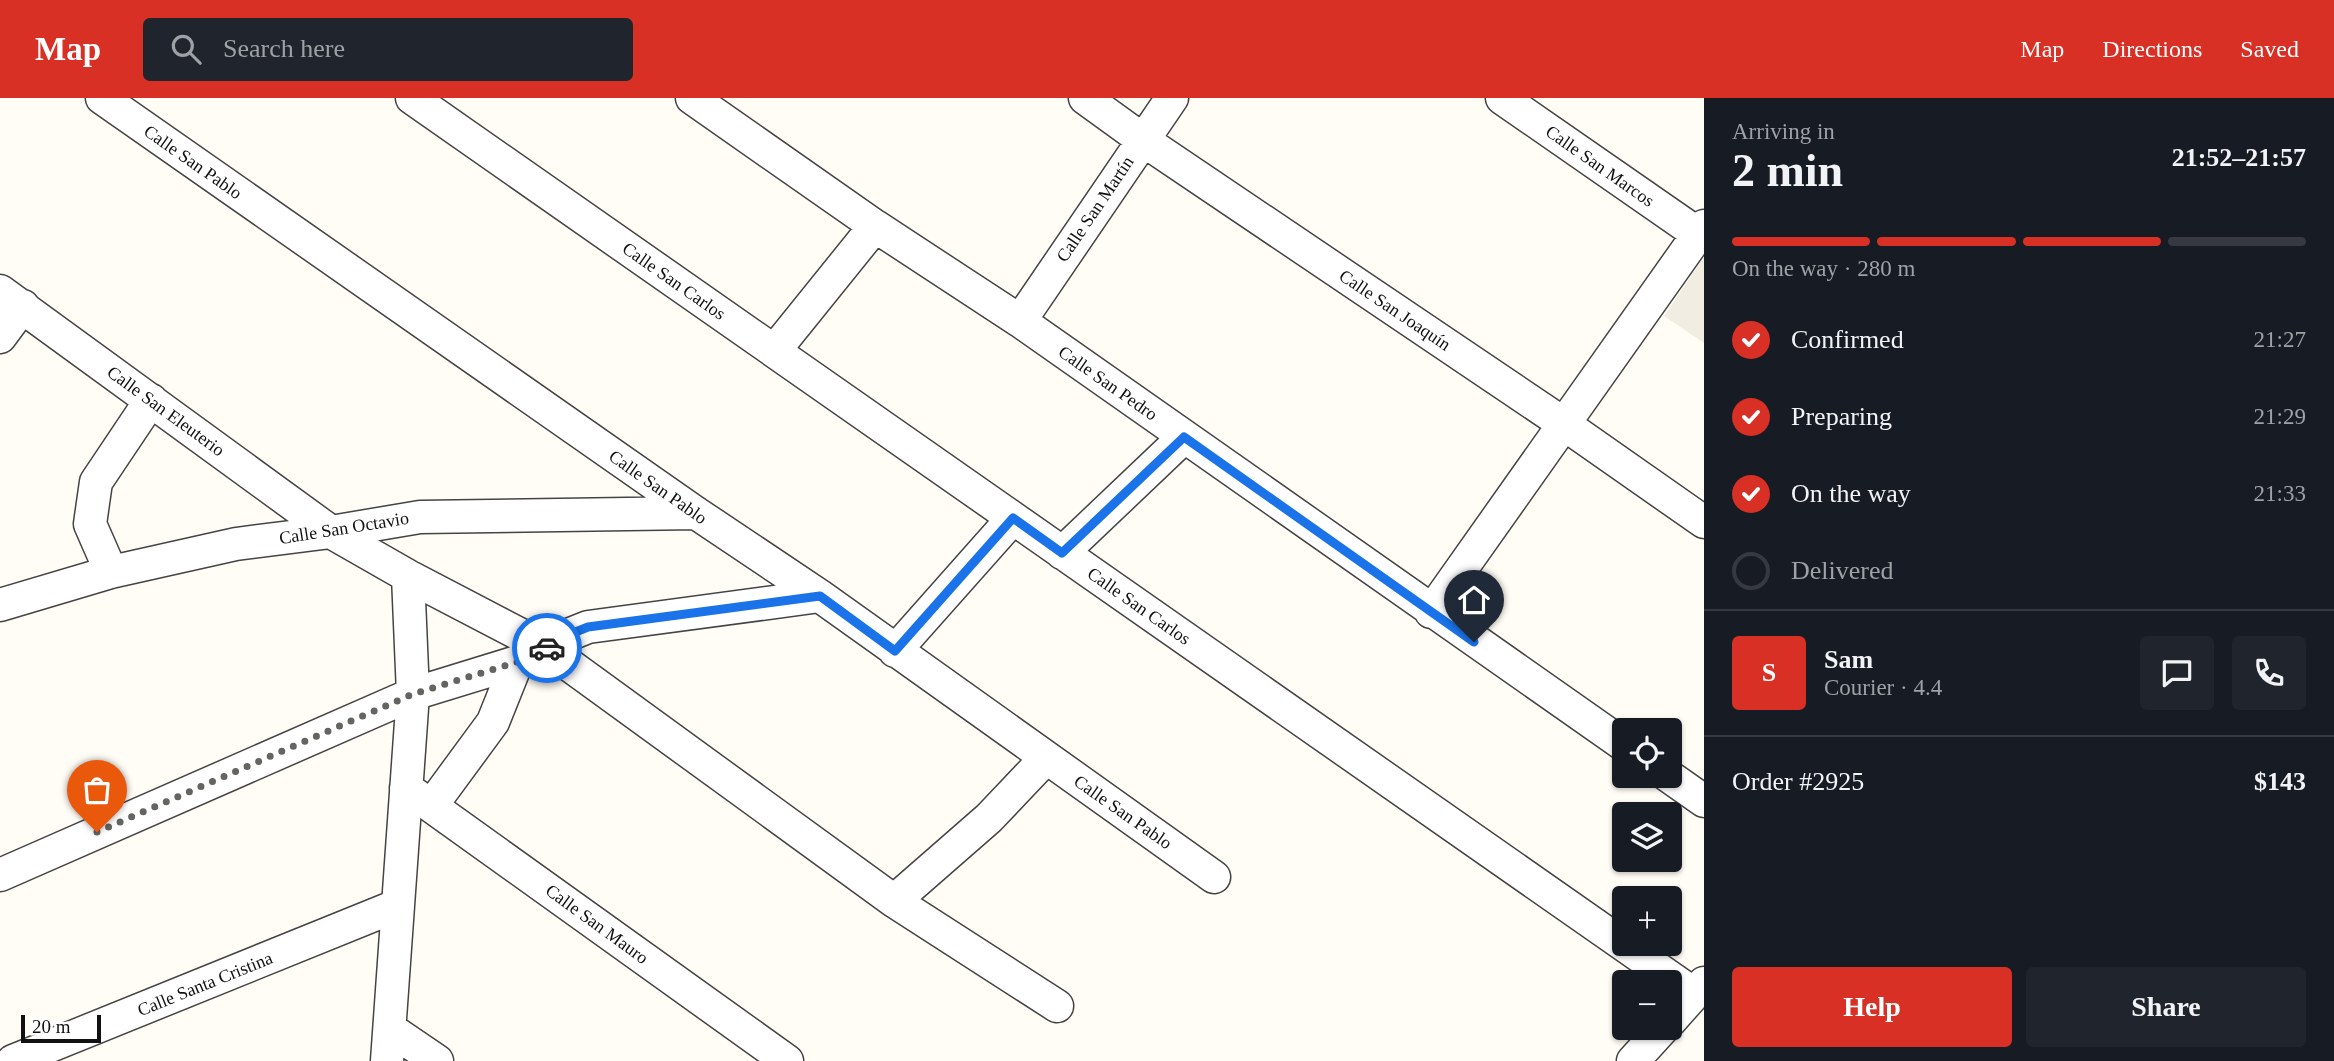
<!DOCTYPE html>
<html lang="en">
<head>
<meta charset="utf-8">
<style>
  :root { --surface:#171b24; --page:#20242c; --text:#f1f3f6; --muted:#9ea1a6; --line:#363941; --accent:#d93025 }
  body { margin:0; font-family:"Times New Roman",serif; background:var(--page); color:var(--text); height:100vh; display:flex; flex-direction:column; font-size:26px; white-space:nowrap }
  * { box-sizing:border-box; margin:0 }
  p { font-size:23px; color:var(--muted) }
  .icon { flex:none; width:38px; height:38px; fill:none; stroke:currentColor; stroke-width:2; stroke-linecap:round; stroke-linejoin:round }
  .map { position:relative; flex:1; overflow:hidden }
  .panel { display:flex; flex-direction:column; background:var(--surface); width:630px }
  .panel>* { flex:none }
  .buttons { position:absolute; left:1612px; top:620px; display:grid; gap:14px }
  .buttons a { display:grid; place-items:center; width:70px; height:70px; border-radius:7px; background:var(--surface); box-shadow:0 2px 5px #0004; font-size:35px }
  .scale { position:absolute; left:21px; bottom:18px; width:80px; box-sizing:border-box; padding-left:7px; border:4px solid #111; border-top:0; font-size:19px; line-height:24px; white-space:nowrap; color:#111; -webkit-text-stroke:5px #fff; paint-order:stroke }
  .pin { position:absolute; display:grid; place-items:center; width:60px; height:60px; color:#fff; margin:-72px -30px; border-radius:50% 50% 50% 0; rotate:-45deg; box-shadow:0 0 7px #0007 }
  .pin .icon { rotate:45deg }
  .courier { position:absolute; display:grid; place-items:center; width:70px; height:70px; margin:-35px; border:5px solid #1a73e8; border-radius:50%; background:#fff; color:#222; box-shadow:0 2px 9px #0007 }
  .head em { font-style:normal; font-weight:700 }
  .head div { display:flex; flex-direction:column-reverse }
  .head { display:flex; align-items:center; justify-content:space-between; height:119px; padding:0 28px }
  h1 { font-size:46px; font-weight:700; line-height:52px }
  .bar { display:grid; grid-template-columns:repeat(4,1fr); gap:10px 7px; align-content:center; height:84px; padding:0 28px }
  .bar i { height:9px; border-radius:5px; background:var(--line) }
  .bar .selected { background:var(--accent) }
  .bar p { grid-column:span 4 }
  .line { display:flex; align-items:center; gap:18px; padding:0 28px; border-top:2px solid var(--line) }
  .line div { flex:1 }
  .round { display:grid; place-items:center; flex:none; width:74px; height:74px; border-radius:7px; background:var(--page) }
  ol { padding:0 28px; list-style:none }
  li { display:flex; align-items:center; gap:21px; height:77px }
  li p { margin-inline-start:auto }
  li .icon { padding:7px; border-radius:50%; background:var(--accent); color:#fff; stroke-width:4 }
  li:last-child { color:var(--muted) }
  li i { width:38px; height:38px; border:4px solid var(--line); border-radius:50% }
  .primary-button { display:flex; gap:14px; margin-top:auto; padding:14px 28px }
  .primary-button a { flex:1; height:80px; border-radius:7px; background:var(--accent); color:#fff; font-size:28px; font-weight:700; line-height:80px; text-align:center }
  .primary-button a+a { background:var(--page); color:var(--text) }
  header { display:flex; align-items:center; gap:42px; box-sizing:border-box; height:98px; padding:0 35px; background:var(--accent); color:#fff }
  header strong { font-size:33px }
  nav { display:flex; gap:38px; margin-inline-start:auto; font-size:24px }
  .search { width:490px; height:63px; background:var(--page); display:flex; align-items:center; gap:18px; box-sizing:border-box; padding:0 24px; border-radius:7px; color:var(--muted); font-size:26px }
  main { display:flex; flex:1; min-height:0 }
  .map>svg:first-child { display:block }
  .plaza { fill:#f1ede2 }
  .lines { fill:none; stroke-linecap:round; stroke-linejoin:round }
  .minor-casing { stroke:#444; stroke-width:35 }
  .minor { stroke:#fff; stroke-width:32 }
  .done { stroke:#646461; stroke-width:7; stroke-dasharray:0 12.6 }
  .route { stroke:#1a73e8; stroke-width:9 }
  .labels { text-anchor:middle; stroke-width:7; stroke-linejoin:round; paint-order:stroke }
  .street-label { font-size:18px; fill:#111; stroke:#fff }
</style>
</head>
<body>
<header>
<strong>Map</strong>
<div class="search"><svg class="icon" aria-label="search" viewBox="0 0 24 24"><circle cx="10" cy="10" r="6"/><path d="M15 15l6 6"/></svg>Search here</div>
<nav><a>Map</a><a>Directions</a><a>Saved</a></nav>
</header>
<main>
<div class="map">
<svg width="1704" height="963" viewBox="0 0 1704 963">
  <rect width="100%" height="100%" fill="#fffdf5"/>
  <path class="plaza" d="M1704,159v86l-40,-27z"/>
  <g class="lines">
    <g class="minor-casing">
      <path id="minor" d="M102,0l594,415 124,83 394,281
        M412,0l1282,896
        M692,0l183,128 145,95 604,424
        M1085,0l58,42 421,284 140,98
        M1502,0l196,136
        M0,193l331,241 77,44 138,72 348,253 163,105
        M1020,223l152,-223
        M0,239l23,-31
        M775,252l100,-124
        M1062,455l122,-116
        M111,474l-21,-48 6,-42 55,-82
        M0,507l111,-33 125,-28 95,-12 89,-15 276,-4
        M1431,514l273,-386
        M895,553l118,-133
        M1667,677l37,26
        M406,690l381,273
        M432,707l61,-83 24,-60
        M0,777l413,-181 104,-32 51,-27 20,-8 232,-31
        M894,803l95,-83 57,-60
        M1670,923l34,-38
        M390,931l47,32
        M13,963l383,-155
        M387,963l26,-367 -5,-118
        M1633,963l31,-34"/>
    </g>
    <use href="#minor" class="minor"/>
  </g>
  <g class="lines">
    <path class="done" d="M97,734l316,-138 104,-32 30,-14"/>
    <path class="route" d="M547,550l21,-13 20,-8 232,-31 75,55 118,-133 49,35 122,-116 290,205"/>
  </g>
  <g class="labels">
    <g class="street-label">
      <text transform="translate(193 64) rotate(35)" y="6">Calle San Pablo</text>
      <text transform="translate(1600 68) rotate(35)" y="6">Calle San Marcos</text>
      <text transform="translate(1095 111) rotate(-56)" y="6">Calle San Martín</text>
      <text transform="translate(674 183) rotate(35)" y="6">Calle San Carlos</text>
      <text transform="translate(1395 212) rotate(34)" y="6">Calle San Joaquín</text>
      <text transform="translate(1108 285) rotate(35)" y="6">Calle San Pedro</text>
      <text transform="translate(166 313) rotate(36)" y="6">Calle San Eleuterio</text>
      <text transform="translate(658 389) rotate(35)" y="6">Calle San Pablo</text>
      <text transform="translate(344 430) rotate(-9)" y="6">Calle San Octavio</text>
      <text transform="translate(1139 508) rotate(35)" y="6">Calle San Carlos</text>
      <text transform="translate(1123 714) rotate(35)" y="6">Calle San Pablo</text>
      <text transform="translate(597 826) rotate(36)" y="6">Calle San Mauro</text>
      <text transform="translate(205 886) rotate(-22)" y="6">Calle Santa Cristina</text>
    </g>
  </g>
</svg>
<div class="buttons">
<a><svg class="icon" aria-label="locate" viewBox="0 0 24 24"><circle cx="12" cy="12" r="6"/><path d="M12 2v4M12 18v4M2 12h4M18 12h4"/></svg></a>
<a><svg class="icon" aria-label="layers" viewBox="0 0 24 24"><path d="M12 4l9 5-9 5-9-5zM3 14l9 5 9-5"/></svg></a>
<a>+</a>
<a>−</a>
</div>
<div class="scale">20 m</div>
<div class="pin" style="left:97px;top:734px;background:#ea580c"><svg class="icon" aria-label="bag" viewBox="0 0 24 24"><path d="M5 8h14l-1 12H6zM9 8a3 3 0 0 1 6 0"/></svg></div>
<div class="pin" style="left:1474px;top:544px;background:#1f2937"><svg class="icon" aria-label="home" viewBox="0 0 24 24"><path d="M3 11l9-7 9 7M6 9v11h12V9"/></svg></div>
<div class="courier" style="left:547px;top:550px"><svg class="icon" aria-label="car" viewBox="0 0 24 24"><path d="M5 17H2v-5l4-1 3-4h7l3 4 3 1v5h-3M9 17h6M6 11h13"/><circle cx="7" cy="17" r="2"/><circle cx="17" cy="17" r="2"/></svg></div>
</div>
<section class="panel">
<div class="head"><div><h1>2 min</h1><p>Arriving in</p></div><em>21:52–21:57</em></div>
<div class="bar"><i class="selected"></i><i class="selected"></i><i class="selected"></i><i></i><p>On the way · 280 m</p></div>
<ol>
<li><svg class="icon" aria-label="check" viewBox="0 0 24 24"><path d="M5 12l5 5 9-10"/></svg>Confirmed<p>21:27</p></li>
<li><svg class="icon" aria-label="check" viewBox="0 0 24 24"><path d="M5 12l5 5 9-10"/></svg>Preparing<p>21:29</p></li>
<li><svg class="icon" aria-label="check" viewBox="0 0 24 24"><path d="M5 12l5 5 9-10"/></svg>On the way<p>21:33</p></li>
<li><i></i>Delivered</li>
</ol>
<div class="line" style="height:126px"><b class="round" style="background:var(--accent);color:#fff">S</b><div><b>Sam</b><p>Courier · 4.4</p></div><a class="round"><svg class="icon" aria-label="chat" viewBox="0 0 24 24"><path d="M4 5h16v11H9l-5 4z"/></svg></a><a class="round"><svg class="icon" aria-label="phone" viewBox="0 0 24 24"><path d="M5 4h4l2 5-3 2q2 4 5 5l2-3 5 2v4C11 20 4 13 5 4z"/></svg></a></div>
<div class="line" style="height:91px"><div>Order #2925</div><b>$143</b></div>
<div class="primary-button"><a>Help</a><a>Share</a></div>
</section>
</main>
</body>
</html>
